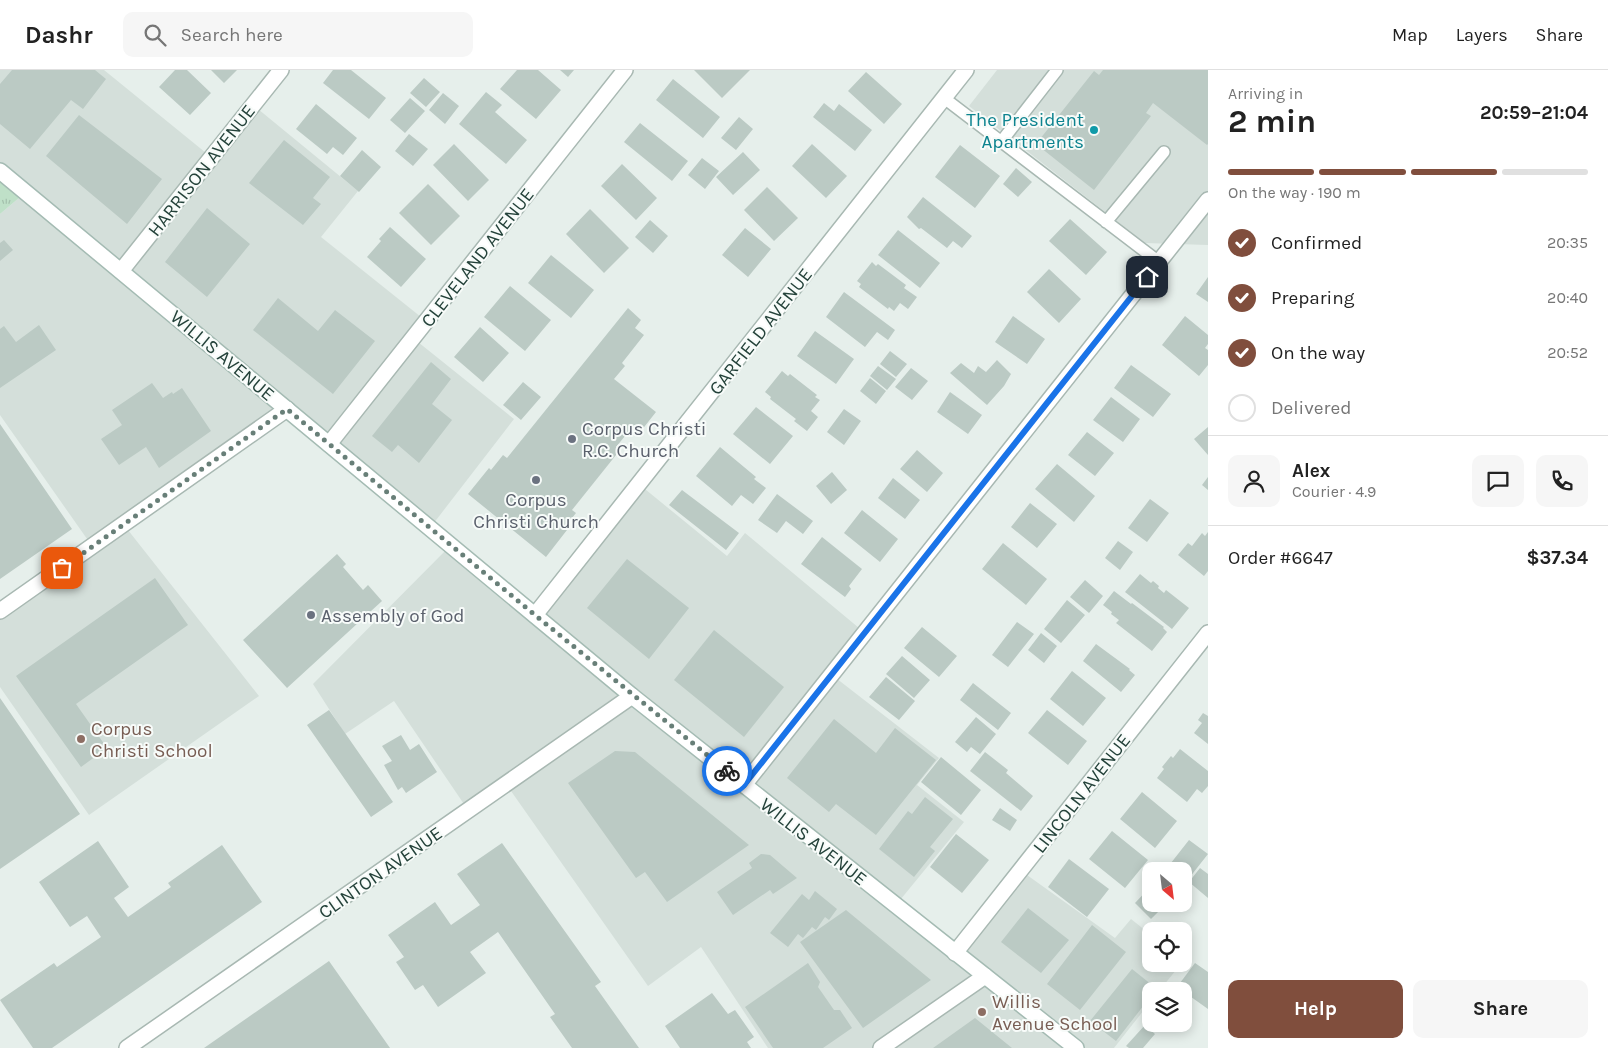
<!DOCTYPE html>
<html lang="en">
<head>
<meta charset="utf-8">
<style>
  :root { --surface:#fff; --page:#f6f6f6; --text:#222; --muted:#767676; --line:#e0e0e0; --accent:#804e3d }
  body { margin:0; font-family:Karla,sans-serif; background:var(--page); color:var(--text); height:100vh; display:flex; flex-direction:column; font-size:19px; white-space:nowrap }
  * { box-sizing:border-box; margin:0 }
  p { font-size:16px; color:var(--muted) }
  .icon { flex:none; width:28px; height:28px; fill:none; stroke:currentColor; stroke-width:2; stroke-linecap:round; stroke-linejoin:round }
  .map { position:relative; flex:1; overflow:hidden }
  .sheet { display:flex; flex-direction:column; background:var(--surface); width:400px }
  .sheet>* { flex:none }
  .needle { width:32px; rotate:152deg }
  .fabs { position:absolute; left:1142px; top:792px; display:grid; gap:10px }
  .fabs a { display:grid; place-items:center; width:50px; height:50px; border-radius:10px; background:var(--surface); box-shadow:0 2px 12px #0003; font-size:25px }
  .pin { position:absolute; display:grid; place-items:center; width:42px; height:42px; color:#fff; margin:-21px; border-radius:10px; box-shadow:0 2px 8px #0006 }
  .courier { position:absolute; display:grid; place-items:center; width:50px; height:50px; margin:-25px; border:4px solid #1a73e8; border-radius:50%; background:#fff; color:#222; box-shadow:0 1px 6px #0007 }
  .summary em { font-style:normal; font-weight:700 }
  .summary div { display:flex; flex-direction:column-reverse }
  .summary { display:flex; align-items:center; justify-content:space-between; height:85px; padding:0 20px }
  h1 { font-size:32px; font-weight:700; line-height:38px }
  .bar { display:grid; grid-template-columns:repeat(4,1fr); gap:8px 5px; align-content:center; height:60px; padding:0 20px }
  .bar i { height:6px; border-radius:4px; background:var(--line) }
  .bar .active { background:var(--accent) }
  .bar p { grid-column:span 4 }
  .line { display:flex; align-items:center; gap:12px; padding:0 20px; border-top:1px solid var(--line) }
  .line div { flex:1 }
  .round { display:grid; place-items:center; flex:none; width:52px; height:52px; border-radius:10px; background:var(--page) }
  ol { padding:0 20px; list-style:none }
  li { display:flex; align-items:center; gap:15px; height:55px }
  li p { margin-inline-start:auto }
  li .icon { padding:5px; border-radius:50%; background:var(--accent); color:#fff; stroke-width:4 }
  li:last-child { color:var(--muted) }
  li i { width:28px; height:28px; border:2px solid var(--line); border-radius:50% }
  .action { display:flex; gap:10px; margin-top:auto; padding:10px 20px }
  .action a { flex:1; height:58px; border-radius:10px; background:var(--accent); color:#fff; font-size:20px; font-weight:700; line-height:58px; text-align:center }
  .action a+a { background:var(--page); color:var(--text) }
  header { display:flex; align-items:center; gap:30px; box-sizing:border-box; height:70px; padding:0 25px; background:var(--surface); border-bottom:1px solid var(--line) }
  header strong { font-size:24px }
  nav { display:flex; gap:28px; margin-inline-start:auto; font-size:18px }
  .search { width:350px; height:45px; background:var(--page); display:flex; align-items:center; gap:12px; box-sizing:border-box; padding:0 18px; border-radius:10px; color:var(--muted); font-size:19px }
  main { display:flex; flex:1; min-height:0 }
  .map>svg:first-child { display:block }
  .built { fill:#d4dfda }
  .park { fill:url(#park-tufts) }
  .building { fill:#bbcac4 }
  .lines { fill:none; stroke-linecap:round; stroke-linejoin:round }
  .service-casing { stroke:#a8b8b2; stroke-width:14 }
  .minor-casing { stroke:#a8b8b2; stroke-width:18 }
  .secondary-casing { stroke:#a4bbb3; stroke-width:18 }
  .service { stroke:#fff; stroke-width:11 }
  .minor { stroke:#fff; stroke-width:15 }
  .secondary { stroke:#fff; stroke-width:15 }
  .done { stroke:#687f78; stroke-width:5; stroke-dasharray:0 9 }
  .route { stroke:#1a73e8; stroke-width:6 }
  .culture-dot { fill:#0f9aa8; stroke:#f7fbf9; stroke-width:2 }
  .worship-dot { fill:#6b7280; stroke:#f7fbf9; stroke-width:2 }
  .education-dot { fill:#8d6e63; stroke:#f7fbf9; stroke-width:2 }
  .labels { text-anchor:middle; stroke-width:4; stroke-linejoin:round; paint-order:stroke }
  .culture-label { font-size:19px; fill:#0d838f; stroke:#f7fbf9; text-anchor:end }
  .street-label { font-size:19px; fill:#24423a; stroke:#f7fbf9 }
  .worship-label { font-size:19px; fill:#5b616d; stroke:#f7fbf9; text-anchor:start }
  .education-label { font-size:19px; fill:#785e54; stroke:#f7fbf9; text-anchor:start }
</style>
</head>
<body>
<header>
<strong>Dashr</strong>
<div class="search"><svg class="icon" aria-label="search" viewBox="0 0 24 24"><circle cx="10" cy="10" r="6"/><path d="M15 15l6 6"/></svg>Search here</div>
<nav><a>Map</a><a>Layers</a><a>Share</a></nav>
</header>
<main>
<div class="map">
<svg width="1208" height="978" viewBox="0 0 1208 978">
  <defs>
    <pattern id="park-tufts" width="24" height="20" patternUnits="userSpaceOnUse" patternTransform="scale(1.25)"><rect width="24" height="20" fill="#bfe0c8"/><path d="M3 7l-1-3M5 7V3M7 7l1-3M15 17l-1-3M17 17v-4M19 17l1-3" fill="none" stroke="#a4c1ad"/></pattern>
  </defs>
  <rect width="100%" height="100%" fill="#e6efeb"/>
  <path class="built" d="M0,0h104l107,87 42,-52 105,86 -37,46 105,84 -13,17 101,81 -84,109 -143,-119 -163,116 135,171 -170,119 -89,-128v-76l92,-65 -92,-131v-201l26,-22 -26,-21z
    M997,0h211v175l-63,-2 -176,-137z
    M640,415l87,71 18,-23 120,100 -33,42 107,83 -22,27 47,37 -68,83 59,47 65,-82 95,68 16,-19 20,16v29h30l-22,27h-8v10l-37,47h-346l-67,-101 -53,39 -142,-202 -38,26 -74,-109 -49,33 -32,-50 138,-139 85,69z"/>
  <path class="park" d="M0,101l26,21 -26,22z"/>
  <path class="building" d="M12,0h83l11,9 -23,30 -12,-9 -41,49 -30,-25v-40z
    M175,0h12l24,23 -21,22 -31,-28z
    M211,0h26l-13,13z
    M333,0h18l35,28 -17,21 -46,-36z
    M517,0h21l23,20 -25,29 -36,-30z
    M560,0h14l-6,7z
    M694,0h56l-28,28z
    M1103,0h105v74l-1,1 -54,-42 -7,10 5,3 -57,74 -58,-46 58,-73 5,4z
    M866,2l36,32 -18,20 -36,-33z
    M424,8l16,14 -14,15 -16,-14z
    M673,9l47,38 -17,21 -47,-38z
    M486,22l16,13 -7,7 32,28 -21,24 -47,-40z
    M443,23l16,13 -14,18 -16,-14z
    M410,28l15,13 -20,22 -15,-13z
    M824,33l10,8 5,-7 33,26 -17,21 -42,-34z
    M316,34l41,34 -14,17 -10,-8 -6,7 -31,-25z
    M79,45l83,64 -35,45 -81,-68z
    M739,47l14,12 -17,21 -15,-12z
    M640,53l48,38 -16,20 -48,-39z
    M409,64l19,15 -15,17 -18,-15z
    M284,70l46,37 -17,21 8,6 -18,21 -54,-42z
    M454,74l35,36 -21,21 -35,-36z
    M812,74l35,32 -21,22 -34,-32z
    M960,75l40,31 -25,32 -40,-31z
    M362,80l19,17 -22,25 -19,-16z
    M743,82l17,18 -27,25 -17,-18z
    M702,88l17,13 -14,18 -17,-14z
    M622,94l35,34 -21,22 -35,-34z
    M1016,98l16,14 -14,15 -15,-13z
    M428,114l32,32 -29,29 -32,-32z
    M767,117l31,31 -24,23 -30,-31z
    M923,127l49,39 -10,12 -9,-7 -6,7 -26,-20 -2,1 -12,-12z
    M207,138l43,36 -43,53 -42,-35z
    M590,139l39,39 -25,25 -38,-39z
    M1070,149l37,33 -21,23 -37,-34z
    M650,150l18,16 -15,17 -18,-16z
    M390,157l36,32 -25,28 -34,-30 14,-16 -2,-2z
    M745,158l26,21 -23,28 -26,-22z
    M898,160l42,33 -20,25 -42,-33z
    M4,170l9,10 -13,11v-18z
    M551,185l43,35 -23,28 -43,-35z
    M872,192l4,4 2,-2 28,21 -2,3 13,9 -9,12 -8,-6 -6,8 -5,-4 -1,2 -29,-22 2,-3 -4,-3z
    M1049,199l32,30 -22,24 -32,-31z
    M1208,207v25l-12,-8z
    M510,216l41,34 -26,31 -41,-34z
    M844,222l51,38 -7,10 -11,-8 -12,15 -39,-30z
    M278,228l40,33 17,-21 40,31 -42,53 -80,-64z
    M628,238l13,12 -6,8 9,7 -22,28 3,3 -11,13 42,33 -15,19 -7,-6 -18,22 4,3 -48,60 4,3 -12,15 3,2 -21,27 -78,-63 21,-26 2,2 12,-15 4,3z
    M1013,246l32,23 -18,25 -32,-22z
    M1185,246l23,19v9l-3,4 3,2v15l-9,11 -37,-31z
    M39,255l17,25 -56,38v-59l4,-3 12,16z
    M480,257l29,26 -26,29 -29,-25z
    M815,261l39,28 -18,25 -39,-28z
    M890,281l17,13 -11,13 -16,-13z
    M997,290l14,14 -7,12 -17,19 -37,-32 11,-10 13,10 4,-7 8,6z
    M431,292l20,17 -19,25 20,16 -33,43 -21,-18 -6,7 -20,-16z
    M1131,295l40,29 -18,23 -39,-29z
    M878,296l18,13 -9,11 -17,-14z
    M911,298l17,13 -16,19 -17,-13z
    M782,301l6,5 2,-2 27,21 -2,2 5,3 -9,11 7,6 -11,14 -13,-10 2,-2 -26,-20 1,-2 -6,-5z
    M870,308l16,13 -10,13 -16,-13z
    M523,312l18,15 -20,23 -18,-15z
    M152,313l11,15 9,-6 1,2 9,-6 29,43 -52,37 -13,-21 -27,18 -18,-26 21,-14 -10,-15z
    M950,322l32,23 -14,19 -31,-22z
    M1111,327l29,22 -17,23 -30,-22z
    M756,337l37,29 -23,28 -37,-30z
    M844,339l17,12 -17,24 -17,-13z
    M0,354l72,105 -72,50z
    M1208,357v28l-14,-16z
    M1087,362l27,21 -19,23 -27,-21z
    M720,377l36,30 -2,2 12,9 -13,16 -12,-9 -9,11 -36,-30z
    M917,380l26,23 -16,19 -27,-23z
    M1057,394l38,32 -21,26 -39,-33z
    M832,402l15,18 -16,14 -15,-18z
    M1208,407v13l-6,-5z
    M893,408l27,22 -15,19 -27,-21z
    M682,420l57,43 -13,17 -57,-45z
    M777,424l36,27 -10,13 -17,-13 -9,12 -19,-13z
    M1150,429l19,14 -22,29 -19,-14z
    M1030,433l27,21 -20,24 -26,-21z
    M862,440l36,29 -18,23 -36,-29z
    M1208,462v39l-4,5 -26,-21 10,-12 4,3 10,-13 3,3z
    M822,467l40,32 -13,17 2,3 -6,8 -44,-33z
    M1118,471l15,11 -13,18 -15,-12z
    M1003,473l44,36 -21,26 -44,-36z
    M337,484l9,10 -3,3 20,23 5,-5 14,16 -95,87 -44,-48z
    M627,489l62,49 -40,51 -62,-51z
    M1140,504l11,9 2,-2 6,5 -1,2 6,5 2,-3 23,18 -17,21 -47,-37z
    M155,508l33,47 -112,79 31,44 -26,19 -65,-91z
    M1085,510l18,16 -14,17 -19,-16z
    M1114,521l17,13 1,-1 32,24 -1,1 4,4 -15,19 -36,-28 3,-3 -8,-6 1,-2 -9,-7z
    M1067,530l18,15 -24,28 -17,-14z
    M1017,552l17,12 -26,33 -16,-12z
    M922,557l35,29 -18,21 -35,-29z
    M714,560l70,57 -40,50 -70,-57z
    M1041,563l16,13 -13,17 -16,-13z
    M1096,574l34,25 -1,1 6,5 -14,17 -38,-31z
    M902,586l28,24 -16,18 -28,-24z
    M1072,601l34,27 -23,28 -33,-27z
    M886,607l29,24 -16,19 -30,-23z
    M973,613l38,30 -13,17 -38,-30z
    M0,628l80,116 -80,55z
    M329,640l64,92 -22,15 -64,-92z
    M1047,640l40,31 -19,24 -40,-32z
    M1203,643l5,3v28l-14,-11 8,-10 -4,-3z
    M976,647l20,17 -16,20 -9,-7 -4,5 -12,-10z
    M834,649l42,34 19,-25 41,32 -60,75 -40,-31 -7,8 -42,-34z
    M401,665l9,15 9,-6 18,28 -31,21 -4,-6 -4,3 -14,-25 8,-4 -10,-15z
    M1180,679l28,22v15l-6,7 -5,-4 -10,13 -30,-24 7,-9 -2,-2 9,-11 2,2z
    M615,681l20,1 114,93 -82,57 -22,-30 -9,6 -68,-95z
    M985,682l23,18 -2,3 27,23 -12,15 -51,-40z
    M941,687l40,33 -20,25 -40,-33z
    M1142,722l35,29 -22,27 -35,-29z
    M925,727l28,22 -23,28 5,4 -21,26 -35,-28 29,-38 4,3z
    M1000,738l17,12 -7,11 -18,-11z
    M1112,761l36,29 -23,28 -36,-29z
    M956,764l33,26 -27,33 -32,-26z
    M1189,770l19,14 -22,28 -2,-2v-9h-12l-5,-3z
    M98,771l31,46 -15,11 14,19 43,-30 -3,-4 54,-38 40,57 -210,146h-19l-33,-48 54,-37 3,4 44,-30 -14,-21 -17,11 -31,-45z
    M502,773l99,139 -6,4 44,62h-67l-22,-31 5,-3 -57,-82 -28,20 16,21 -48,34 -15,-22 -8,5 -19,-28 8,-5 -16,-22 47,-33 16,23 29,-20 -23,-31z
    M761,784l9,1 27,23 -24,16 -3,-4 -37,25 -16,-23 35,-24 -3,-5z
    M1069,789l40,30 -22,28 -39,-30z
    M1200,798l8,6v24l-19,-16z
    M1151,816v18h15l-15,15 -16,-16z
    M815,821l22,18 -8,11 -4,-3 -9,13 -4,-3 -9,11 -5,-4 -10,13 -18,-14 32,-39 7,6z
    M1028,838l41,32 -28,33 -40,-31z
    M846,840l85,70 -68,48 -63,-86z
    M1092,855l34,27 -46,58 -33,-26z
    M329,891l61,87h-186z
    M808,893l12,19 -2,5 16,23h6l12,18 -29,20h-50l-28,-41z
    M1195,893l13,9v37l-31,-22z
    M1132,899l25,20 -2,2h-4v5l-35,45 -26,-20z
    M712,923l16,21 7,-4 19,27 -7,5 4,6h-71l-15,-22z
    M975,948l37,30h-79z
    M1145,955l10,9 -12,14h-14l-3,-2z"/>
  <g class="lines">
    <g class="service-casing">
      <path id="service" d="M944,28l215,164
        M1001,72l56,-72
        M1106,152l58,-70"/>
    </g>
    <g class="minor-casing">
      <path id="minor" d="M121,201l160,-201
        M329,374l296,-374
        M0,541l287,-202
        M535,545l431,-545
        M744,715l464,-585
        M955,883l253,-320
        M127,978l505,-352
        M881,978l104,-72"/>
    </g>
    <g class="secondary-casing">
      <path id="secondary" d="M0,101l632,525 444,352"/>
    </g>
    <use href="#service" class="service"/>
    <use href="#minor" class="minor"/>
    <use href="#secondary" class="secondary"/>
  </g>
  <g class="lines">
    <path class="done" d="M62,498l225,-159 248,206 192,156"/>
    <path class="route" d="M727,701l17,14 403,-508"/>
  </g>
  <circle class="culture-dot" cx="1094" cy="60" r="5"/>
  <g class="worship-dot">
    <circle cx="572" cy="369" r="5"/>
    <circle cx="536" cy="410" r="5"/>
    <circle cx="311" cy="545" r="5"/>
  </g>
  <g class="education-dot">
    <circle cx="81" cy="669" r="5"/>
    <circle cx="982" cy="942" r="5"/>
  </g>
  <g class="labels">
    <g class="culture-label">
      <text x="1084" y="56">The President<tspan x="1084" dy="22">Apartments</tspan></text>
    </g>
    <g class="street-label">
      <text transform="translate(201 100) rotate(-52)" y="7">HARRISON AVENUE</text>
      <text transform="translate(477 187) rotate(-52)" y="7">CLEVELAND AVENUE</text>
      <text transform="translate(760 261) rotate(-52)" y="7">GARFIELD AVENUE</text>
      <text transform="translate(223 285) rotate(40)" y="7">WILLIS AVENUE</text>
      <text transform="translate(1081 723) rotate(-52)" y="7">LINCOLN AVENUE</text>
      <text transform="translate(814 771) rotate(38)" y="7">WILLIS AVENUE</text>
      <text transform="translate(380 802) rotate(-35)" y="7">CLINTON AVENUE</text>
    </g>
    <g class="worship-label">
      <text x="582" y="365">Corpus Christi<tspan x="582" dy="22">R.C. Church</tspan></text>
      <text x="536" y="436" text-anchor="middle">Corpus<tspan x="536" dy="22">Christi Church</tspan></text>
      <text x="321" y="552">Assembly of God</text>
    </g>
    <g class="education-label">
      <text x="91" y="665">Corpus<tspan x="91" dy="22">Christi School</tspan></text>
      <text x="992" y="938">Willis<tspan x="992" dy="22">Avenue School</tspan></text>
    </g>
  </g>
</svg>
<div class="fabs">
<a><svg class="needle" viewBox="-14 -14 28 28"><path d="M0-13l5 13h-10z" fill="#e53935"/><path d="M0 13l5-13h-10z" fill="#767676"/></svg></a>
<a><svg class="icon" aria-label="locate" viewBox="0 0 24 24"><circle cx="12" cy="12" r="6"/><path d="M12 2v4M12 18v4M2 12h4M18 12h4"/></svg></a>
<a><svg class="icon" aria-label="layers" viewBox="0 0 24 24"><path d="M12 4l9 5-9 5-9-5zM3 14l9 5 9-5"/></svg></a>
</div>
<div class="pin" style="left:62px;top:498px;background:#ea580c"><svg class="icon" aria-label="bag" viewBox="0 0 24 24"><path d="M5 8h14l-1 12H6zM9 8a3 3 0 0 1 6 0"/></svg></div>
<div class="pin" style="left:1147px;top:207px;background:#1f2937"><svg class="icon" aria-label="home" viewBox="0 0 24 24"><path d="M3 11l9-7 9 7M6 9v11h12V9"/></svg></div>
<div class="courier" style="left:727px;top:701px"><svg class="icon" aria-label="bike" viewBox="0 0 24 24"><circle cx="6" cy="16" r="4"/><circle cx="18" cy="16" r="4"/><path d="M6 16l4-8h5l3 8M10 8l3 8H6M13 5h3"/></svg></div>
</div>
<section class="sheet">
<div class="summary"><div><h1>2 min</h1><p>Arriving in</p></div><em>20:59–21:04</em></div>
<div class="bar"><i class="active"></i><i class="active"></i><i class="active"></i><i></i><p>On the way · 190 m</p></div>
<ol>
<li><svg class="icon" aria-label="check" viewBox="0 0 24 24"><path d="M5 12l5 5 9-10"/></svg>Confirmed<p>20:35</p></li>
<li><svg class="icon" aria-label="check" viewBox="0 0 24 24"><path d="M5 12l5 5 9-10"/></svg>Preparing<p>20:40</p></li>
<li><svg class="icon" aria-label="check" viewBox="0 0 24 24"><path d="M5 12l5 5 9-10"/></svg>On the way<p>20:52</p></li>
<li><i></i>Delivered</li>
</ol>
<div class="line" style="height:90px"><a class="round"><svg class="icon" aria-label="person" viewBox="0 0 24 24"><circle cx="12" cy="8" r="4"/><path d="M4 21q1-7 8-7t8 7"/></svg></a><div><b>Alex</b><p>Courier · 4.9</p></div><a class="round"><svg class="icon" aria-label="chat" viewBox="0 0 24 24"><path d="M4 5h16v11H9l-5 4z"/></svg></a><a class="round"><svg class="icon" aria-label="phone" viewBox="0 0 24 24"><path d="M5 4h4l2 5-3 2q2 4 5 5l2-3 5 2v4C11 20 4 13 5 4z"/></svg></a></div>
<div class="line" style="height:65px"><div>Order #6647</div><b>$37.34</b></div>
<div class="action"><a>Help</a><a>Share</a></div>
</section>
</main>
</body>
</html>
